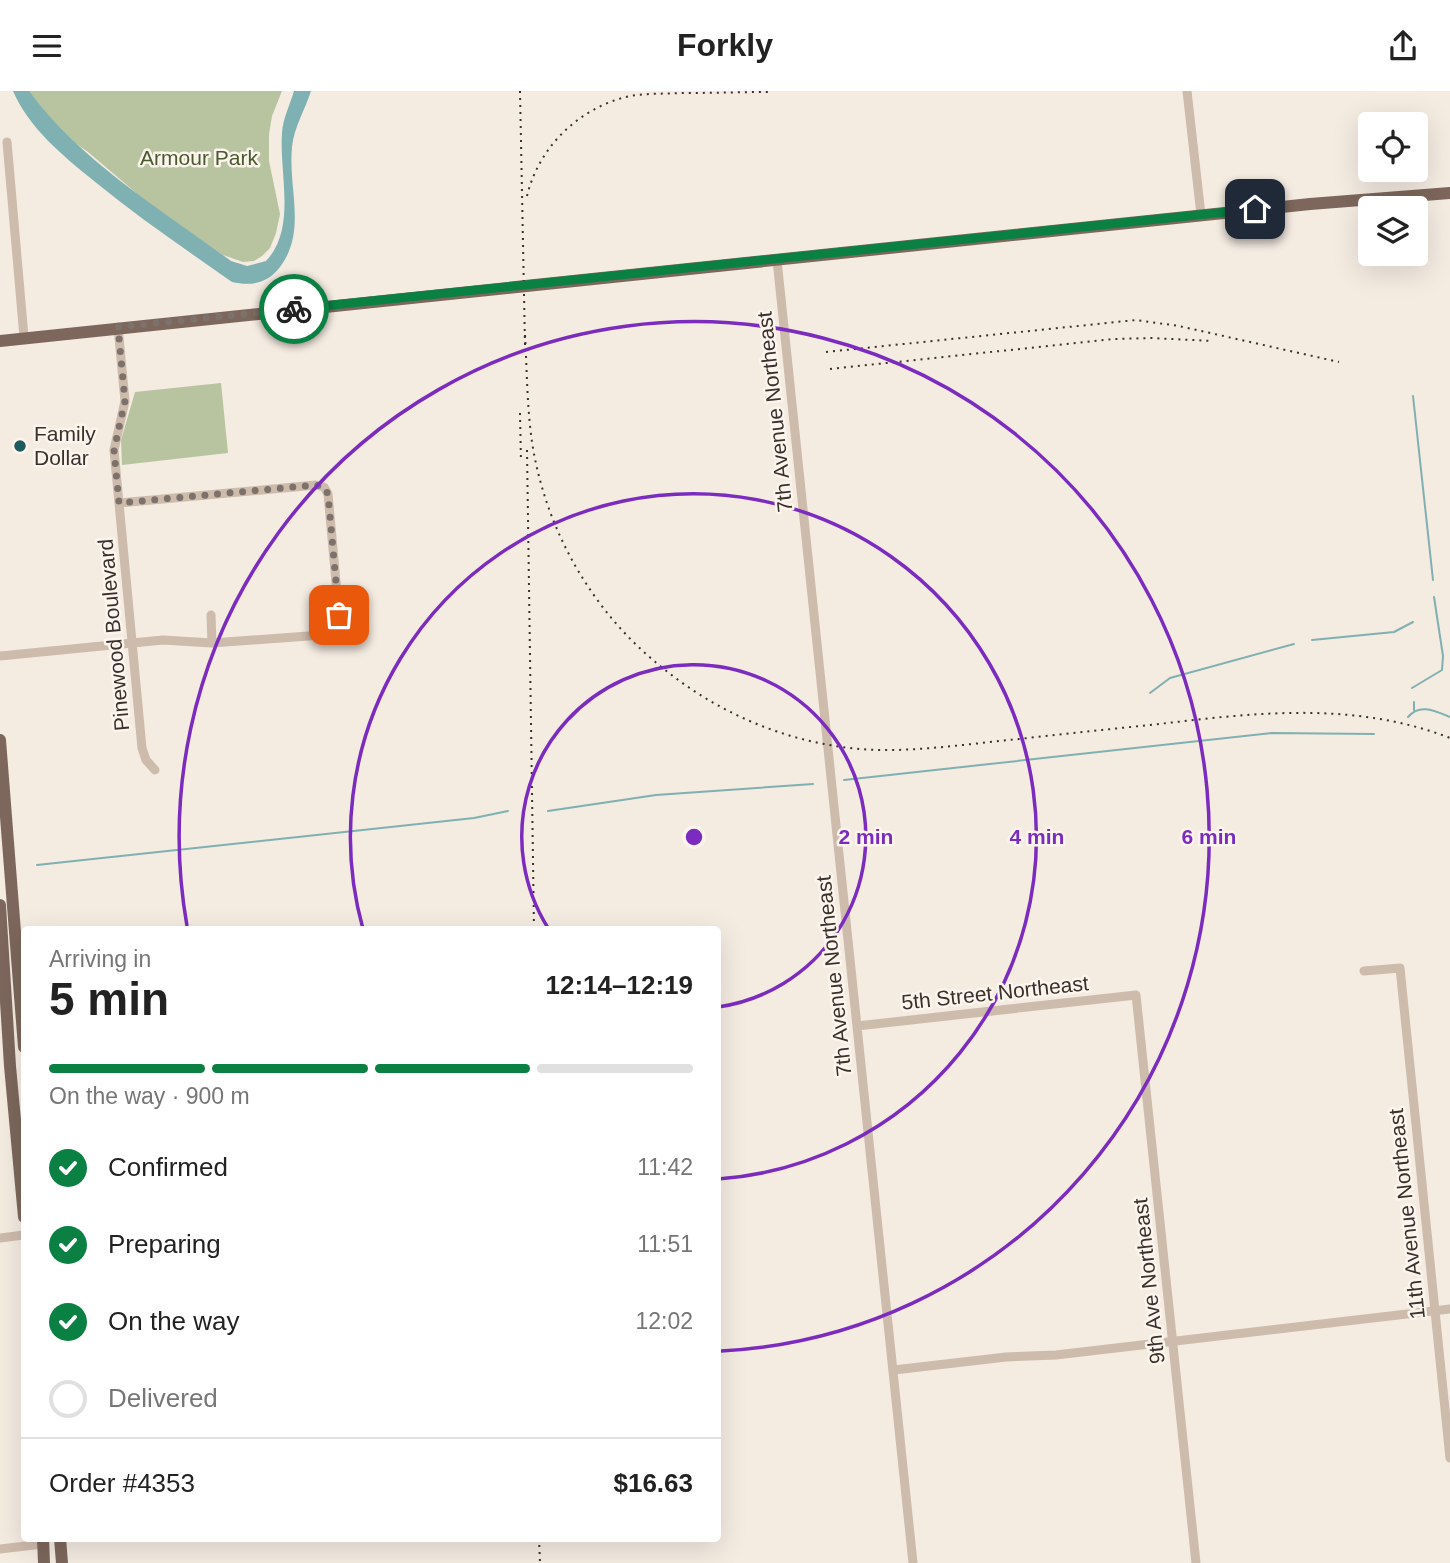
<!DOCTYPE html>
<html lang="en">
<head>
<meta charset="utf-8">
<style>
  :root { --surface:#fff; --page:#f6f6f6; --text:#222; --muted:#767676; --line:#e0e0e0; --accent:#0b8043 }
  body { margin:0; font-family:Arial,sans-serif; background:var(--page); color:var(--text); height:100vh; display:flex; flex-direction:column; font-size:26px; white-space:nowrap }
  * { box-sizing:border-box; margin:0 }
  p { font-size:23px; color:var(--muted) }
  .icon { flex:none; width:38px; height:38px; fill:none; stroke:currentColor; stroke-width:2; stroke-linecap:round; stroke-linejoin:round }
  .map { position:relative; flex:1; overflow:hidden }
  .side { position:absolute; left:21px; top:835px; width:700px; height:616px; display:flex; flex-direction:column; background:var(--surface); border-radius:7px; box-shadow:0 7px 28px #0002 }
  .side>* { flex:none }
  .buttons { position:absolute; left:1358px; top:21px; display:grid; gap:14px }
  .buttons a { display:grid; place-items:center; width:70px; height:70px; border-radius:7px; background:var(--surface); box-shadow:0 7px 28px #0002; font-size:35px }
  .pin { position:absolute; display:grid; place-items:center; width:60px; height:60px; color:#fff; margin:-30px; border-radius:14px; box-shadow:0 4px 10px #0006 }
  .courier { position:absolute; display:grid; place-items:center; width:70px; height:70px; margin:-35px; border:5px solid #0b8043; border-radius:50%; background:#fff; color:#222; box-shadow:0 2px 9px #0007 }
  .overview em { font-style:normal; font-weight:700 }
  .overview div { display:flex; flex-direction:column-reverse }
  .overview { display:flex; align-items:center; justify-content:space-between; height:119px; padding:0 28px }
  h1 { font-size:46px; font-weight:700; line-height:52px }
  .bar { display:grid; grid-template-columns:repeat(4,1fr); gap:10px 7px; align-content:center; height:84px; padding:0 28px }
  .bar i { height:9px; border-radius:5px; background:var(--line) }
  .bar .on { background:var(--accent) }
  .bar p { grid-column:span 4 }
  .line { display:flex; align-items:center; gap:18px; padding:0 28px; border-top:2px solid var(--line) }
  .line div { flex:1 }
  ol { padding:0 28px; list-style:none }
  li { display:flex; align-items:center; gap:21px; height:77px }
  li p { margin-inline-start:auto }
  li .icon { padding:7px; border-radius:50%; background:var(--accent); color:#fff; stroke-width:4 }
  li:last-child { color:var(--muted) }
  li i { width:38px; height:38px; border:4px solid var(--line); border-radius:50% }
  header { display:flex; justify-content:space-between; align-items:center; height:91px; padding:0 28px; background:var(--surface); font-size:32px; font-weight:700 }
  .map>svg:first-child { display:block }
  .green { fill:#b8c4a0 }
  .water { fill:#7fb0b2 }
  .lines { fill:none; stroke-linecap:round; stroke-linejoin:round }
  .stream { stroke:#7fb0b2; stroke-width:2 }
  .minor { stroke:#cdbbac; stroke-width:9 }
  .major { stroke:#7d675c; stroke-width:12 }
  .rail { stroke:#3b302b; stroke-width:2; stroke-dasharray:2 5; stroke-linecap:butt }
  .done { stroke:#7c716b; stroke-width:7; stroke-dasharray:0 12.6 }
  .route { stroke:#0b8043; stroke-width:9 }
  .ring { fill:none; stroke:#7b2cbf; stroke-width:3.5 }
  .poi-dot { fill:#1f5a5e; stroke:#fbf5ee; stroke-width:2.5 }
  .labels { text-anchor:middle; stroke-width:5; stroke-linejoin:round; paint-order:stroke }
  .park-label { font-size:21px; fill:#4a5a2e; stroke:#fbf5ee }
  .street-label { font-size:21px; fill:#3b302b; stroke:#fbf5ee }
  .poi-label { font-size:21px; fill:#3b302b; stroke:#fbf5ee; text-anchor:start }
  .centre { fill:#7b2cbf; stroke:#fbf5ee; stroke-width:3.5 }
  .ring-label { font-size:21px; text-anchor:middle; font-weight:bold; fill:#7b2cbf; stroke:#fbf5ee; stroke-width:5; stroke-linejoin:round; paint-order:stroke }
</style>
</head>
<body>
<header><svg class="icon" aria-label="menu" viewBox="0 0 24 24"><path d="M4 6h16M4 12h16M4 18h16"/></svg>Forkly<svg class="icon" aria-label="share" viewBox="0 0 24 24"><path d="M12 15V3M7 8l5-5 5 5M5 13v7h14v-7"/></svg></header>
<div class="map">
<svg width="1450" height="1472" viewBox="0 0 1450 1472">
  <rect width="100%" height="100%" fill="#f4ebe1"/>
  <path class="green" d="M23,0h259l-10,25 -3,18v27l11,53 -4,19 -6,15 -8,8 -8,5 -11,1 -20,-7 -75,-52 -60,-51 -23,-16z
    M221,292l7,70 -106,12 -1,-25 14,-48z"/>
  <path class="water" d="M13,0h16c51,70 133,119 202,170l16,5 19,-5c31,-32 13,-88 16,-128 1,-15 8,-28 12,-42h17c-6,19 -17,36 -19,56 -4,42 15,84 -12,120 -13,17 -29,19 -48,15 -47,-33 -94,-65 -138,-101 -32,-26 -65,-53 -81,-90z"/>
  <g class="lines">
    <path class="stream" d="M1413,305l20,184
      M1312,549l82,-8 19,-10
      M1412,597l30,-18 1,-14 -9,-59
      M1150,602l20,-15 124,-34
      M1414,619v-8
      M1408,626c12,-14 27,-6 42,0
      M844,689l428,-47 102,1
      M548,720l108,-16 157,-11
      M37,774l437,-47 34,-7"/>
    <path class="minor" d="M1187,0l14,124
      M7,51l17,195
      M777,169l136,1303
      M118,236l7,74 -11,49 28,298 4,12 9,10
      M211,524l1,28
      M0,565l163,-16 49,3 110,-8 11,-7 6,-13 -11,-121 -4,-7 -8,-2 -197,18
      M1364,880l36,-3 50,490
      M857,935l279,-31 60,568
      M0,1147l24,-3
      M894,1279l112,-13 50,-2 394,-46
      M0,1458l43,-5"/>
    <path class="major" d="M0,250l1310,-137 140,-11
      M0,649l24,307
      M0,814l10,161 14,151
      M43,1447l1,25
      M60,1447l2,25"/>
    <path class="rail" d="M520,0l5,254
      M527,105c12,-50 53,-89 103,-100 18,-3 36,-2 54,-3 29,0 58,-1 86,-1
      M525,244c2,36 2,72 7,107 13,86 59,168 127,223 66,55 150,87 236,85 41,-1 83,-7 124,-11 62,-7 123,-13 184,-20 84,-9 167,-12 247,19
      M826,261l310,-32 43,6 160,36
      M830,278l284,-30 37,-1 62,3
      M520,322l1,49
      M527,359l7,479
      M539,1447l1,25"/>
  </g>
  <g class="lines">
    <path class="done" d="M294,218l-176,18 7,74 -11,49 5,53 197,-18 8,2 4,7 11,121"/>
    <path class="route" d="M294,218l961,-100"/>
  </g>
  <g class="ring">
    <path d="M548 837A172 172 0 1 1 718 916"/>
    <path d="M363 838A343 343 0 1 1 718 1088"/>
    <path d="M187 835A515 515 0 1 1 721 1260"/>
  </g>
  <circle class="poi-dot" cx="20" cy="355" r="7"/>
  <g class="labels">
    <g class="park-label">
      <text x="199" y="74">Armour Park</text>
    </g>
    <g class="street-label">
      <text transform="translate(775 321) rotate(-96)" y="7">7th Avenue Northeast</text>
      <text transform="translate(114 544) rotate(-95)" y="7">Pinewood Boulevard</text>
      <text transform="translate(834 885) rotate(-96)" y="7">7th Avenue Northeast</text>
      <text transform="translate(995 902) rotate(-6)" y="7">5th Street Northeast</text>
      <text transform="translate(1407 1123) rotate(-96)" y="7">11th Avenue Northeast</text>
      <text transform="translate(1149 1190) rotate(-96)" y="7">9th Ave Northeast</text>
    </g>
    <g class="poi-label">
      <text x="34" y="350">Family<tspan x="34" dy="24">Dollar</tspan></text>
    </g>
  </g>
  <circle cx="694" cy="746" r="10" class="centre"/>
  <g class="ring-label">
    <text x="866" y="753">2 min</text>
    <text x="1037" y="753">4 min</text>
    <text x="1209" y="753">6 min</text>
  </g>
</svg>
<div class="buttons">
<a><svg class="icon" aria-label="locate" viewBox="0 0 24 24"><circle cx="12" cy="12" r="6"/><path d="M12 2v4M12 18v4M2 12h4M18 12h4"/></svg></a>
<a><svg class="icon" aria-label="layers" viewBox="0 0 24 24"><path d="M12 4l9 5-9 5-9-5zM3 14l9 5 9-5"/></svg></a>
</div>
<div class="pin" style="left:339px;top:524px;background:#ea580c"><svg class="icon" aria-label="bag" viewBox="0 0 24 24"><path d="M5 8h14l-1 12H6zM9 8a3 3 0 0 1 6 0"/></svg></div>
<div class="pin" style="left:1255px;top:118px;background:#1f2937"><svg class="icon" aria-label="home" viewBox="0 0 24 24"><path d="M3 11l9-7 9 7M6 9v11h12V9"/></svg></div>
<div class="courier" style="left:294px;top:218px"><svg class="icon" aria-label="bike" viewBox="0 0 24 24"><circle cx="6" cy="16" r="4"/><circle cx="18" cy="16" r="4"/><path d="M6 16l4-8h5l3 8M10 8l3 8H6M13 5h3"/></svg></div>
<section class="side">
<div class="overview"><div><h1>5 min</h1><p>Arriving in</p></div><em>12:14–12:19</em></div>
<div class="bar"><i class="on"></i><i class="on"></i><i class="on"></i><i></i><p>On the way · 900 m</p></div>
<ol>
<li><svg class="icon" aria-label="check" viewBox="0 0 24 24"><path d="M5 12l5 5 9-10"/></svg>Confirmed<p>11:42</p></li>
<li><svg class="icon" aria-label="check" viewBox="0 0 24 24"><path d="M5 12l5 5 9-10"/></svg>Preparing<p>11:51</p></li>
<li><svg class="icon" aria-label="check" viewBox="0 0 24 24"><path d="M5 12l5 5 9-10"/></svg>On the way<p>12:02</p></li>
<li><i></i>Delivered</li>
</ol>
<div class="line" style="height:91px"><div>Order #4353</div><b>$16.63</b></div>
</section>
</div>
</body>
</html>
